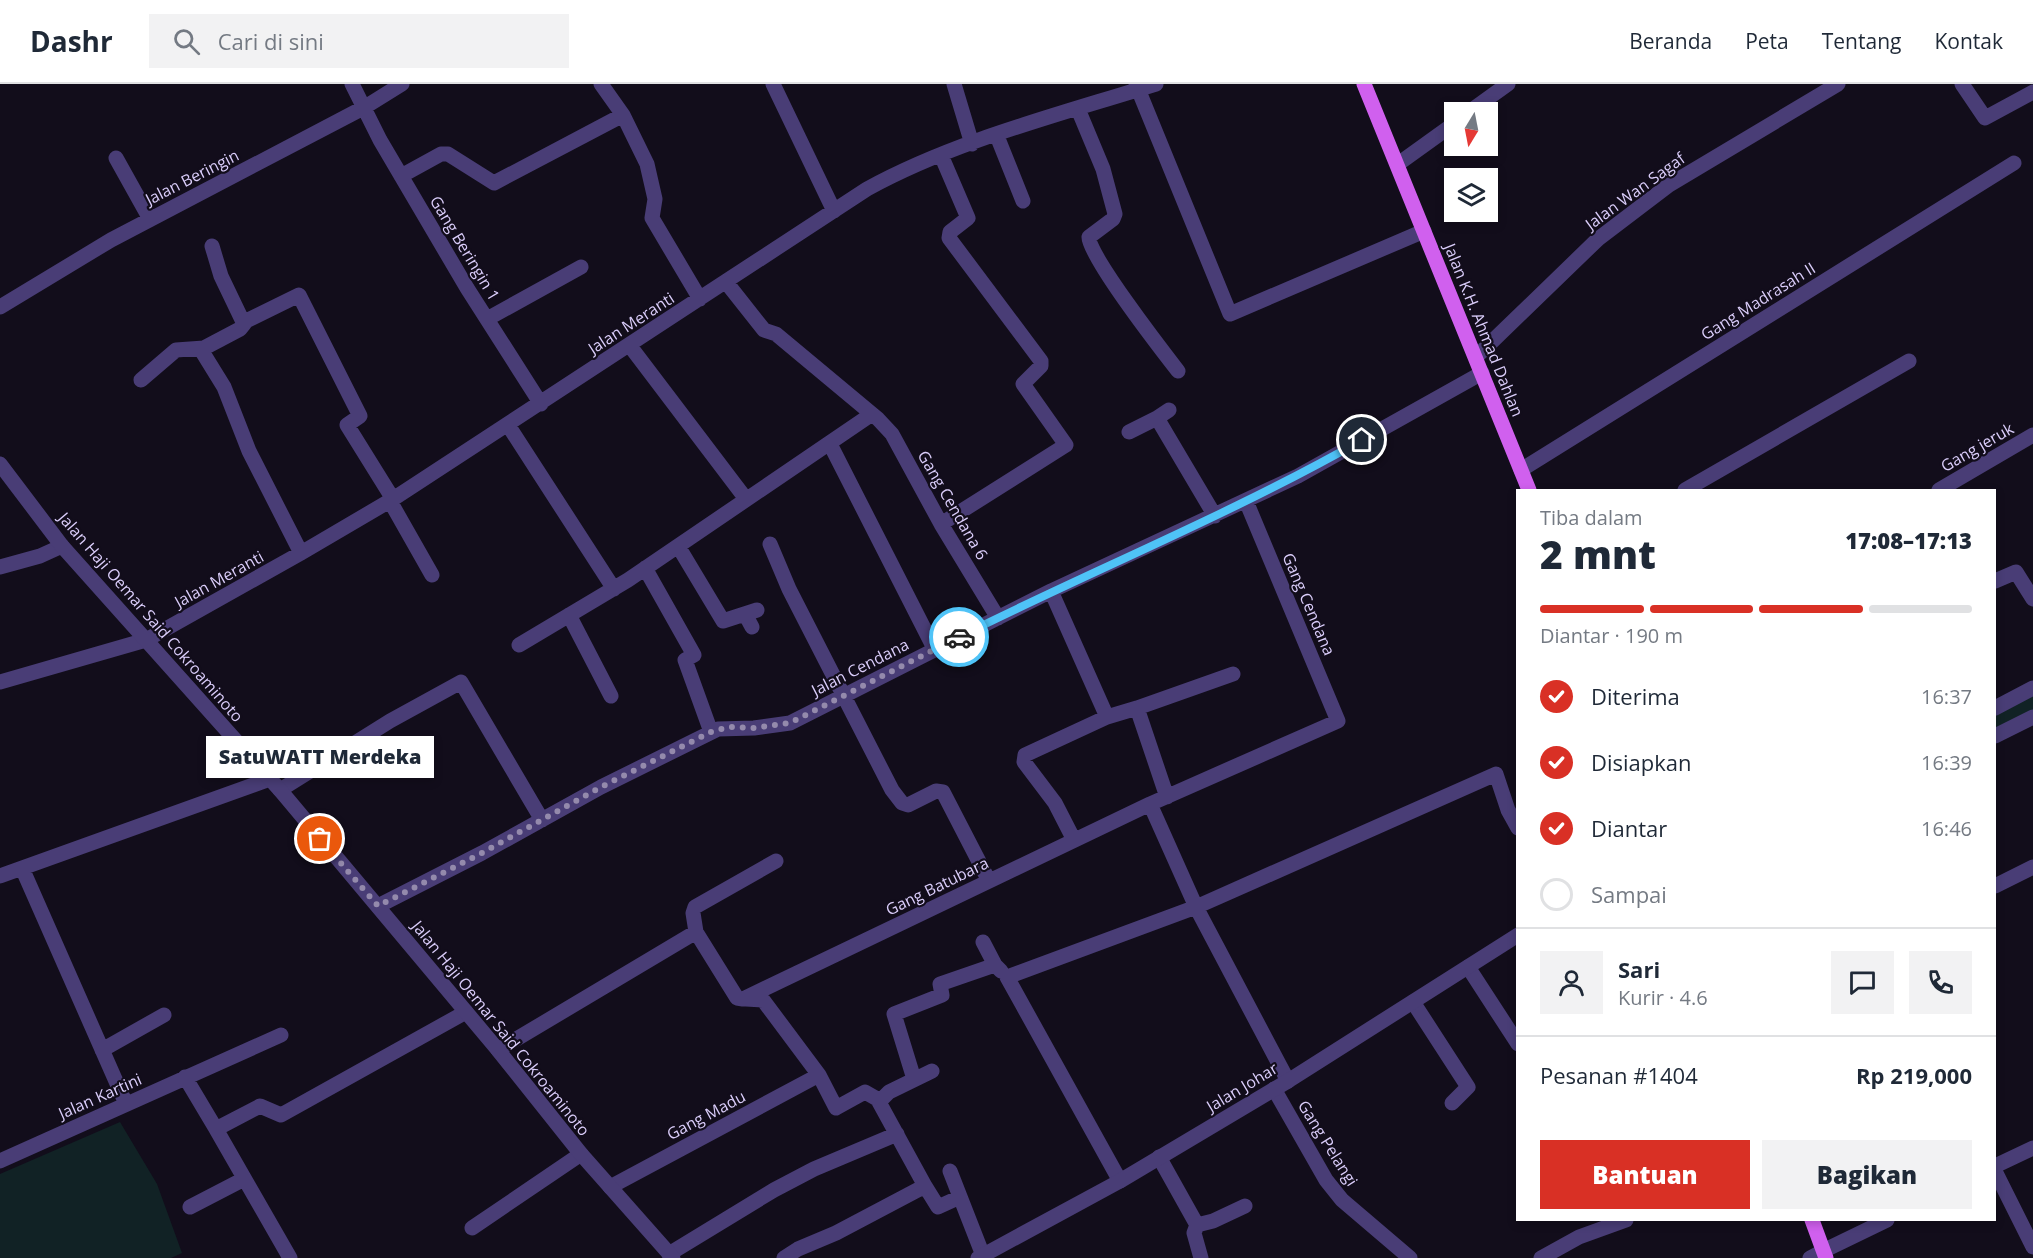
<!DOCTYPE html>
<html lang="id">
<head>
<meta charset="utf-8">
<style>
  :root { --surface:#fff; --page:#f2f2f3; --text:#1f2937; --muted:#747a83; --line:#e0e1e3; --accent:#d93025 }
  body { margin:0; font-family:"Open Sans",sans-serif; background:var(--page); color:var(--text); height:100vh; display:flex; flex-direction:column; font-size:22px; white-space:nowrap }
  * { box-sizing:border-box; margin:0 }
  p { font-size:20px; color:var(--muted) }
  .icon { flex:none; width:33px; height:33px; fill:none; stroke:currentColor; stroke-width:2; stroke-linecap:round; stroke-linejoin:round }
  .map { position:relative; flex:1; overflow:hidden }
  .side { position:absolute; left:1516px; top:405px; width:480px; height:732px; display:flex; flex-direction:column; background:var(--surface); border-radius:0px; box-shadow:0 3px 9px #0003 }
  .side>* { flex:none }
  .needle { width:39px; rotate:190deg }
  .controls { position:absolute; left:1444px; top:18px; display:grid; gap:12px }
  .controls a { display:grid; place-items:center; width:54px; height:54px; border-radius:0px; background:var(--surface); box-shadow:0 3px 9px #0003; font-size:30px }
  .pin { position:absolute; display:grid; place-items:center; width:51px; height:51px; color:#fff; margin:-26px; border:3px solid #fff; border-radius:50%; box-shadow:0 2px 6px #0007 }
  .courier { position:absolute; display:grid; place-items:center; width:60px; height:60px; margin:-30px; border:4px solid #4fc3f7; border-radius:50%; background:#fff; color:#222; box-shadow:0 2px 8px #0007 }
  .bubble { position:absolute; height:42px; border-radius:0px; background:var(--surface); box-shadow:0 3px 9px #0003; font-size:20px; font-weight:800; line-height:42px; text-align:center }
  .headline em { font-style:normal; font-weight:800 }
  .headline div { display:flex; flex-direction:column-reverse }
  .headline { display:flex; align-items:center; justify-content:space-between; height:102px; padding:0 24px }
  h1 { font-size:39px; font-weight:800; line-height:45px }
  .bar { display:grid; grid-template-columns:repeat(4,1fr); gap:9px 6px; align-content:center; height:72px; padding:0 24px }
  .bar i { height:8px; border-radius:4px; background:var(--line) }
  .bar .selected { background:var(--accent) }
  .bar p { grid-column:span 4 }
  .line { display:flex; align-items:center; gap:15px; padding:0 24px; border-top:2px solid var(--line) }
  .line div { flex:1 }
  .round { display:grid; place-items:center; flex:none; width:63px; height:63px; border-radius:0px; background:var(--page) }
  ol { padding:0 24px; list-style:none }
  li { display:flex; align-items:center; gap:18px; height:66px }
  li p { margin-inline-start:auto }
  li .icon { padding:6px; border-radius:50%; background:var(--accent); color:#fff; stroke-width:4 }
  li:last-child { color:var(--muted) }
  li i { width:33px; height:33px; border:3px solid var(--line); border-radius:50% }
  .button { display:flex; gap:12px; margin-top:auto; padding:12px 24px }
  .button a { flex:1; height:69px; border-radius:0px; background:var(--accent); color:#fff; font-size:24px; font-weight:800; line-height:69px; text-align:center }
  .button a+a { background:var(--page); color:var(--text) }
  header { display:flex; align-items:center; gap:36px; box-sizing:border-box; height:84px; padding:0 30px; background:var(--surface); border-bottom:2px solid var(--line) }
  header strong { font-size:28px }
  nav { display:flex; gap:33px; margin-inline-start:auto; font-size:21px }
  .search { width:420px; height:54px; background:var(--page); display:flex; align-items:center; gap:15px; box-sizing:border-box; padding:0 21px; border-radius:0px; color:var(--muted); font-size:22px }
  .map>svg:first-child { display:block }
  .green { fill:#112225 }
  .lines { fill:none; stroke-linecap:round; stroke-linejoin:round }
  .minor { stroke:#493d76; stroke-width:15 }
  .tertiary { stroke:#493d76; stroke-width:15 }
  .primary { stroke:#d060ee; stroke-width:15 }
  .done { stroke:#948aac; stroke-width:6; stroke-dasharray:0 10.8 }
  .route { stroke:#4fc3f7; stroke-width:8 }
  .labels { text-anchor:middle; stroke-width:4.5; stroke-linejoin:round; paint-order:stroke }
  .street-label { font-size:16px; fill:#dacdfa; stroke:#120d1b }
</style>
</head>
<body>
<header>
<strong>Dashr</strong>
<div class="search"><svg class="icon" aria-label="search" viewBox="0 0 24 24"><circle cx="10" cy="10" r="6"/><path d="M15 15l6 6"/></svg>Cari di sini</div>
<nav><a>Beranda</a><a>Peta</a><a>Tentang</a><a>Kontak</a></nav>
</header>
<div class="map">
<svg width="2033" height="1174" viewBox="0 0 2033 1174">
  <rect width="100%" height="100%" fill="#120d1b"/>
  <path class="green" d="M2033,609v17l-38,20v-17z
    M120,1038l37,62 25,69 -11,5h-171v-84z"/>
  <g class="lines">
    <path class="minor" d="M352,0l28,56 87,148 74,116
      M601,0l22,31 24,49 8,35 -3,19 48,81
      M773,0l61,127
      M954,0l18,60
      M1136,0l94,230 194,-83
      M1962,0l23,34 48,-26
      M1078,25l25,60 12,45 -2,5 -24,18c-3,15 75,116 89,134
      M1469,28l39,-28
      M997,52l26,65
      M941,71l27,63 -18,14 -1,6 92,123v5l-18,18 43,61 -125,79
      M116,74l34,61
      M1398,80l57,-41
      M401,92l40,-22h7l46,29 129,-68
      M212,162l9,30 23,48 -4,5 -36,19 -1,5 21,34 25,64 52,102
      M726,198l38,48 12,4 102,85 14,15 49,90 57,94
      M0,223l111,-67 254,-133 37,-23
      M487,235l94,-52
      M244,238l55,-27 61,121 -13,9 46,74
      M630,262l116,153
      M1476,273l122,-118 71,-54 169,-101
      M141,296l35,-30 28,-2
      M1169,326l-12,8 58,98
      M508,341l106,164
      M1129,348l28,-14
      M830,360l105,206
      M1521,386l493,-307
      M1685,406l224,-129
      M1939,406l94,-55
      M390,417l42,74
      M770,460l19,45 103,201 10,13 6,2 28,-14 7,1 46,89
      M678,462l45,75 34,-11
      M0,483l40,-11 22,-10
      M645,484l49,87 -9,5 26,72
      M1995,497l21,-9 17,27
      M1051,507l56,126
      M745,530l7,13
      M569,531l42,81
      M519,561l109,-65 244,-166
      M0,598l146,-42 155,-87 92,-54 474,-310c87,-48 194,-75 289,-105
      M1995,624l38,-20
      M1995,652l38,-19
      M280,706l110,-69 71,-39 81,138
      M1167,713l-30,-89 96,-34
      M1150,720l188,-83 -92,-220
      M1074,756l-19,-37 -31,-41 1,-7 82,-38 30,-9
      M22,784l104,236
      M0,792l270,-97
      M1995,802l38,-19
      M378,822l104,-53 119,-66 117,-58 36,-1 36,-5 261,-132 247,-115 184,-103
      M696,848l-3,-19 2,-6 81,-46
      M983,858l12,23 6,6
      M1468,883l50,77
      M746,915l17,1 56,75 17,33 29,-16 14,8
      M1413,918l55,85 -16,16
      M102,966l62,-35
      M498,966l198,-118 41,66 6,1 407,-195 46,103 92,174
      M185,993l31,52 44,-23 21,9 185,-103
      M914,995l-20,-65 48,-19 -2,-11 55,-19
      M1274,1005l52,91 16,20 68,58
      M216,1045l74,129
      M1159,1073l38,68 16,-4 32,-15
      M0,1077l281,-126
      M950,1087l34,87
      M1995,1087l38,76
      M1120,1097l-113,-204 189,-70 300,-133 12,36 10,18
      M925,1102l13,21 22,-10
      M610,1103l209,-112
      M190,1123l54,-28
      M1197,1141l-3,8 7,25
      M472,1144l109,-74
      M669,1170l105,-64 40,-21 83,-35
      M784,1174l14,-9 38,-16 89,-47 -46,-84 10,-10 43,-21
      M1541,1174l38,-21 47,-17
      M1810,1174l13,-7"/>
    <path class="tertiary" d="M0,380l62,82 218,244 218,260 83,104 92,104
      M1995,1082l38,-18
      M1823,1167l64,-31
      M978,1174l142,-77 168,-100 230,-146"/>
    <path class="primary" d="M1364,0l165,406
      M1812,1136l14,38"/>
  </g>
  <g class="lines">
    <path class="done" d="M320,755l58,67 104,-53 119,-66 110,-55 18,-5 25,1 36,-5 169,-86"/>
    <path class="route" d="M959,553c134,-67 273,-123 403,-197"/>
  </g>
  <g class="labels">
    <g class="street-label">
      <text transform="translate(192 93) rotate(-27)" y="6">Jalan Beringin</text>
      <text transform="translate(1635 107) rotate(-36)" y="6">Jalan Wan Sagaf</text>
      <text transform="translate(465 164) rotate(59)" y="6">Gang Beringin 1</text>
      <text transform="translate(1758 217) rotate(-32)" y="6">Gang Madrasah II</text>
      <text transform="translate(631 239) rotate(-33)" y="6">Jalan Meranti</text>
      <text transform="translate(1484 246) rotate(68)" y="6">Jalan K.H. Ahmad Dahlan</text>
      <text transform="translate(1977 363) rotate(-30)" y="6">Gang jeruk</text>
      <text transform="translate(953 421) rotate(60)" y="6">Gang Cendana 6</text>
      <text transform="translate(219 495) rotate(-29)" y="6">Jalan Meranti</text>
      <text transform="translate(1309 520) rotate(67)" y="6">Gang Cendana</text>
      <text transform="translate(151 533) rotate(49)" y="6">Jalan Haji Oemar Said Cokroaminoto</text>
      <text transform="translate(860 583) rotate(-27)" y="6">Jalan Cendana</text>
      <text transform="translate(937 802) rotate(-26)" y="6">Gang Batubara</text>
      <text transform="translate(501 944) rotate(51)" y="6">Jalan Haji Oemar Said Cokroaminoto</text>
      <text transform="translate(1242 1003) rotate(-31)" y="6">Jalan Johar</text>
      <text transform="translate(100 1012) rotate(-24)" y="6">Jalan Kartini</text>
      <text transform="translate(706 1031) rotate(-28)" y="6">Gang Madu</text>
      <text transform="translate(1328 1059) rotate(58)" y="6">Gang Pelangi</text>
    </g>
  </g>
</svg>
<div class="controls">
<a><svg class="needle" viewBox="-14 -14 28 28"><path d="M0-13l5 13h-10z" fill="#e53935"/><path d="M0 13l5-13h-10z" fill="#747a83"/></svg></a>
<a><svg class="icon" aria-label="layers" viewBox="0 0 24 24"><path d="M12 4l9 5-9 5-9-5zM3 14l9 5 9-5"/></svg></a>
</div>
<div class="pin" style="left:320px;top:755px;background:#ea580c"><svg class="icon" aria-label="bag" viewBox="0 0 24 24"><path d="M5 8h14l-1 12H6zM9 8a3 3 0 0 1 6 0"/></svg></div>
<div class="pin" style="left:1362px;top:356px;background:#1f2937"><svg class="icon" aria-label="home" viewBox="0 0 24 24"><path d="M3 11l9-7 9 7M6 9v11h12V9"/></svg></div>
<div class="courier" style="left:959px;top:553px"><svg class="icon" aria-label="car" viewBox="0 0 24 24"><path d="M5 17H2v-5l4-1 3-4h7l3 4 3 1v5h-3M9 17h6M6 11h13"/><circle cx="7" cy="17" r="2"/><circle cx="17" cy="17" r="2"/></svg></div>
<div class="bubble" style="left:206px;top:652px;width:228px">SatuWATT Merdeka</div>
<section class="side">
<div class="headline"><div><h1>2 mnt</h1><p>Tiba dalam</p></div><em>17:08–17:13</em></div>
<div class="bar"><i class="selected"></i><i class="selected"></i><i class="selected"></i><i></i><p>Diantar · 190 m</p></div>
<ol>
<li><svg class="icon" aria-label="check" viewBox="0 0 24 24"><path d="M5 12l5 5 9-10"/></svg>Diterima<p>16:37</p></li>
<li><svg class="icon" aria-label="check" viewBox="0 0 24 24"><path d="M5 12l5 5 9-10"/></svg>Disiapkan<p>16:39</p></li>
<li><svg class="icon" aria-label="check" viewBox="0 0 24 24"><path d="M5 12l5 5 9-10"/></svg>Diantar<p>16:46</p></li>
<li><i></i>Sampai</li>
</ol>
<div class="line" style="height:108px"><a class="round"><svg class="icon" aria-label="person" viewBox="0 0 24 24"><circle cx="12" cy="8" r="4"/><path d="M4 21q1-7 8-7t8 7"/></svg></a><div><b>Sari</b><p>Kurir · 4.6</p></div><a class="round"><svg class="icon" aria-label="chat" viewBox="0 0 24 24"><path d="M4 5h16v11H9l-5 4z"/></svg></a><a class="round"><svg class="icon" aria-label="phone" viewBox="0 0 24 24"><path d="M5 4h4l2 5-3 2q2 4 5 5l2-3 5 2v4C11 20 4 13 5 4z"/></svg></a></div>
<div class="line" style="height:78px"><div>Pesanan #1404</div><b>Rp 219,000</b></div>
<div class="button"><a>Bantuan</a><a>Bagikan</a></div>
</section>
</div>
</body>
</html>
